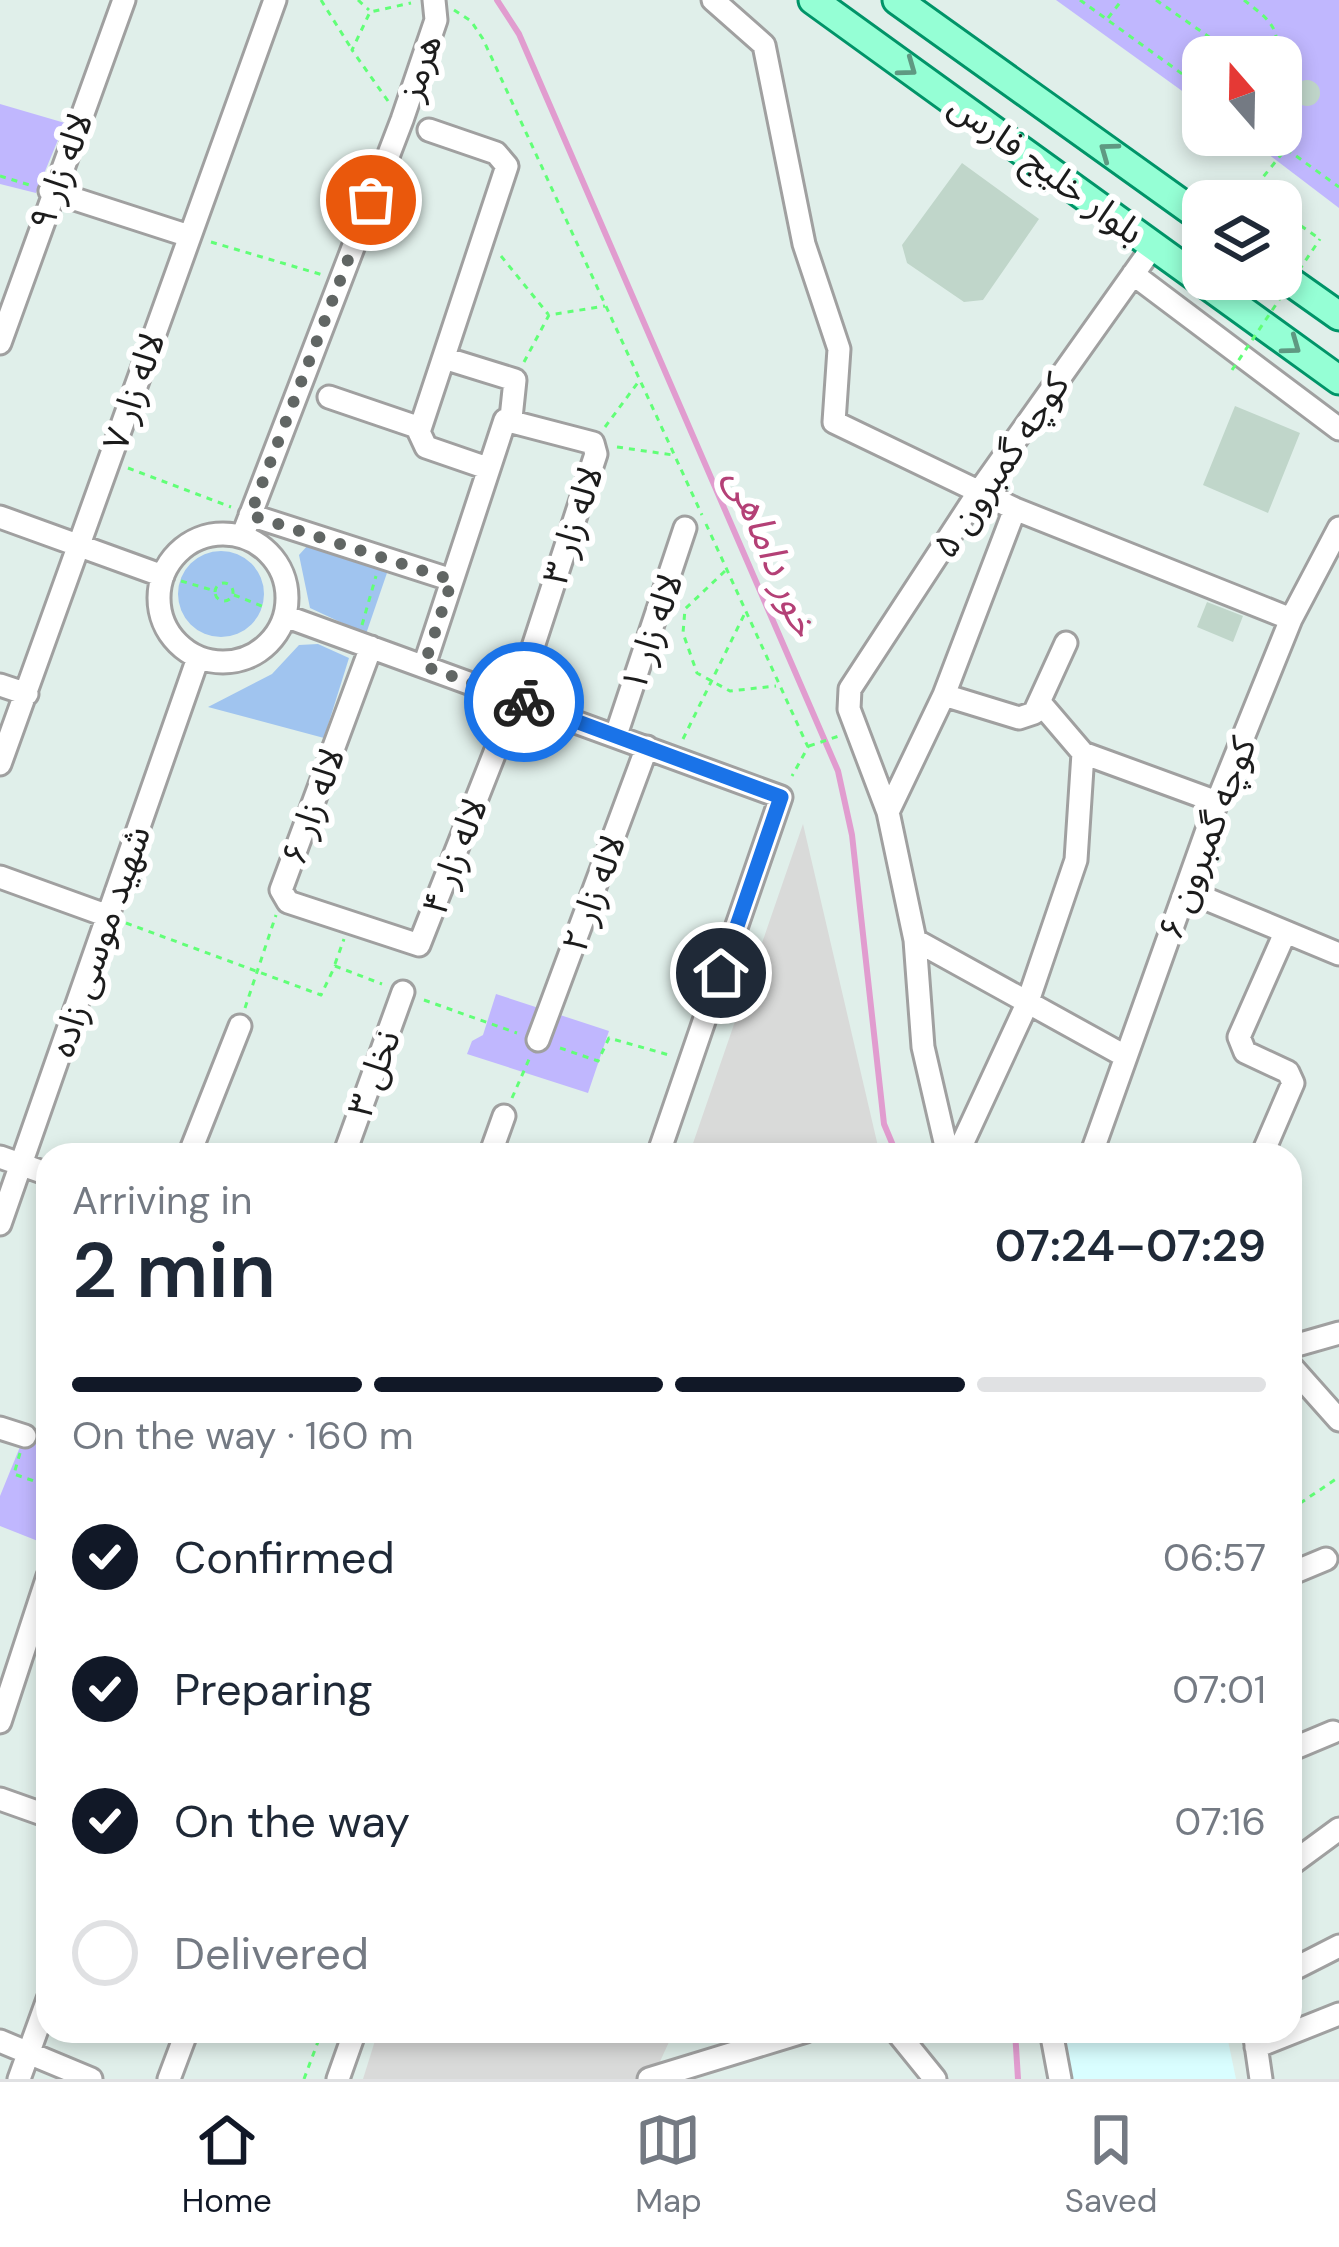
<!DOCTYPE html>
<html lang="en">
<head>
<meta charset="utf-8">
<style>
  :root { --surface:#fff; --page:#f6f6f7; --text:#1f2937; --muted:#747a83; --line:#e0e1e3; --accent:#111827 }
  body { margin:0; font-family:"DM Sans","Noto Sans Arabic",sans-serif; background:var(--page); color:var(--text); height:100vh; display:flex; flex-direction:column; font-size:45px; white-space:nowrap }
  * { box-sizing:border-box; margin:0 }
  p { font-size:39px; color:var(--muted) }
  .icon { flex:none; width:66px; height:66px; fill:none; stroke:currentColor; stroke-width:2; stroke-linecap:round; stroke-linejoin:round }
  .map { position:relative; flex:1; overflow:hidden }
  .details { position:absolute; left:36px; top:1143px; width:1266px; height:900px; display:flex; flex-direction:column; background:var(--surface); border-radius:36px; box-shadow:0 6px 18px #0003 }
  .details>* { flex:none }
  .needle { width:78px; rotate:340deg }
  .fabs { position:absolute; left:1182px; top:36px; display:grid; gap:24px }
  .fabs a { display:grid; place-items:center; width:120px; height:120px; border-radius:24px; background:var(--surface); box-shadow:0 6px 18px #0003; font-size:60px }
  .pin { position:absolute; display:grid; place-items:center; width:102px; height:102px; color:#fff; margin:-51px; border:6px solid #fff; border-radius:50%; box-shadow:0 3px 12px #0007 }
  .courier { position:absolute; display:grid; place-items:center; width:120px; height:120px; margin:-60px; border:9px solid #1a73e8; border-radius:50%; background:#fff; color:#222; box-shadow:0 3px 15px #0007 }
  .summary em { font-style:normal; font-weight:600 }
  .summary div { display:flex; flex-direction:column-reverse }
  .summary { display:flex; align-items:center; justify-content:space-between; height:204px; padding:0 36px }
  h1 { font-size:78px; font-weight:600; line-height:90px }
  .bar { display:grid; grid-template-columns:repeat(4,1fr); gap:18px 12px; align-content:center; height:144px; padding:0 36px }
  .bar i { height:15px; border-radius:9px; background:var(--line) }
  .bar .on { background:var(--accent) }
  .bar p { grid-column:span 4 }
  ol { padding:0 36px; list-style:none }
  li { display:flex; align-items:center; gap:36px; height:132px }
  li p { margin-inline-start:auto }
  li .icon { padding:12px; border-radius:50%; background:var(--accent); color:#fff; stroke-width:4 }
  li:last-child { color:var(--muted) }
  li i { width:66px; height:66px; border:6px solid var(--line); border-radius:50% }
  .menu { display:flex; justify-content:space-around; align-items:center; height:168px; border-top:3px solid var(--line); background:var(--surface); font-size:33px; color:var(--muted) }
  .menu a { display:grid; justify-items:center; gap:6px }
  .menu .on { color:var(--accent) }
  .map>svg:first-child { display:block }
  .residential { fill:#d9dad9 }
  .education { fill:#d9feff }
  .grass { fill:#a0c4ef }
  .park { fill:#c0b7fe }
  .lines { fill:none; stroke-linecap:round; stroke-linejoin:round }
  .stream { stroke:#e19ccf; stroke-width:6 }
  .building { fill:#c0d6ca }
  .minor-casing { stroke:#a0a0a0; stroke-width:27 }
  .major-casing { stroke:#009468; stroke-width:33 }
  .path { stroke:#61ff77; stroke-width:3; stroke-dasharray:6 6; stroke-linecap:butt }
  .minor { stroke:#fff; stroke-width:21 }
  .major { stroke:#95ffd5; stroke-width:27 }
  .path-bridge { stroke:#61ff77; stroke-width:3; stroke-dasharray:6 6; stroke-linecap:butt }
  .oneway { stroke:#5f9982 }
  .done { stroke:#616664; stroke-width:12; stroke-dasharray:0 21.6 }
  .route { stroke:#1a73e8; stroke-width:15 }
  .labels { text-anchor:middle; stroke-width:12; stroke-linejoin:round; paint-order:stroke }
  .street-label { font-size:36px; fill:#1c1c1c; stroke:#fff }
  .water-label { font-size:39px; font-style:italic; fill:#b44076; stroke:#fff }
</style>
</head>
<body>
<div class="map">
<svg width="1339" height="2079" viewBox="0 0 1339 2079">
  <rect width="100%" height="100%" fill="#e0efea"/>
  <path class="residential" d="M803,824l77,331h-191z
    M378,2031h296l-22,48h-289z"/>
  <path class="education" d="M1057,2031h169l10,48h-168z"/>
  <path class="grass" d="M308,545l80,25 -22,64 -56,-26 -11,-53z
    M178 594a43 43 0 1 1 86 0a43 43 0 1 1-86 0Z
    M318,644l31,14 -25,80 -116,-31 64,-33 27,-29z"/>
  <path class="park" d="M1056,0h283v208l-96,-73h38v-78h-78v49z
    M0,104l65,19 -29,70 -36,-9z
    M496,994l113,37 -21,62 -121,-39 5,-13 11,-6z
    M24,1437l24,9v99l-48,-19v-30z"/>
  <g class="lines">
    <path class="stream" d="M497,0l22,34 319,737 14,64 32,289 13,31
      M1015,2031l3,48"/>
  </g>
  <path class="building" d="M1294 93a13 13 0 1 1 26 0a13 13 0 1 1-26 0Z
    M962,163l77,56 -56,81 -19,2 -57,-39 -5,-18z
    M1235,406l65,27 -32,80 -65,-28z
    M1207,602l36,14 -10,26 -36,-15z"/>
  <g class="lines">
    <g class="minor-casing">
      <path id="minor" d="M713,0l51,45 40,199 35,105 -5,73 181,87 276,110
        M429,130l67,23 11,13 -88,266 7,15 61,21
        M50,191l136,44
        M1133,274l206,155
        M0,343l124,-343
        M444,358l71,22 -4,38
        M329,397l91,31
        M250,515l202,65
        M0,517l163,59
        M159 598a64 64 0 1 1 128 0a64 64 0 1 1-128 0Z
        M242,537l160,-417 34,-100 -2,-20
        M285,616l496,181 -123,358
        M371,647l-90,243 7,12 131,43 97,-246 80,-245 -3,-11 -88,-23 -81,246
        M0,685l27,9
        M944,695l75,23 15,-5 32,-70
        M1042,705l41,48 134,49
        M616,735l69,-207
        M0,764l275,-764
        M888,812l56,-117 71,-186
        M0,877l108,39
        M1187,891l152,63
        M915,940l208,115
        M538,1040l109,-293
        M189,1155l51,-129
        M344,1155l59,-163
        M490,1155l14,-39
        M948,1155l-25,-108 -8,-107 -27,-128 -39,-103 1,-20 130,-199 174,-245
        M957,1155l70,-151 49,-144 7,-107
        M1091,1155l126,-353 74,-183 48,-91
        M1262,1155l31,-72 -5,-11 -43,-20 -6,-15 46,-104
        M0,1157l48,17
        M0,1224l198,-566
        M1290,1347l49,-14
        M1290,1365l49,55
        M0,1428l25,8
        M1290,1574l36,-15
        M0,1722l48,-146
        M1290,1750l43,-18
        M0,1799l48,17
        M1290,1865l49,-36
        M1290,1971l49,-25
        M896,2031l39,48
        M1051,2031l9,48
        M1254,2031l7,48
        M0,2041l91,38
        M1256,2047l83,-33
        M19,2079l29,-80
        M169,2079l18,-48
        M338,2079l17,-48
        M649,2079l157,-48"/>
    </g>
    <g class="major-casing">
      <path id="major" d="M813,0l526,380
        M897,0l306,219
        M1281,275l58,41"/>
    </g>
    <path class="path" d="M321,0l30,48
      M358,0l11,10
      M1080,0l123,89
      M1156,0l82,57
      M1244,0c22,18 37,25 32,57
      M454,10l17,11 12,18 219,476
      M1108,18l14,-18
      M388,101l-36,-51 18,-38 41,-9
      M1267,135l72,52
      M0,176l33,10
      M1264,201l-13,-9 34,-42
      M1281,212l39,27
      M211,242l112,33
      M501,256l47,58
      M524,362l25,-47 56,-9
      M605,427l34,-46
      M617,447l56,8
      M128,468l103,39
      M706,524l102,223 -16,29
      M725,571l-40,38 -2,24 14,40 33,18 46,-5
      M181,581l31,9
      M215 592a9 9 0 1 1 18 0a9 9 0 1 1-18 0Z
      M234,595l30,12
      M362,625l14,-49
      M683,739l62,-126
      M809,746l30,-10
      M126,923l195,72 14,-29 47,18
      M335,964l9,-25
      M424,1000l93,33
      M245,1008l31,-93
      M560,1048l38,13 11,-23 60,17
      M512,1098l18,-41
      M20,1453l-6,21 34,12
      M1290,1510l49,-33
      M304,2079l18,-48"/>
    <use href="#minor" class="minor"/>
    <use href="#major" class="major"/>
    <path class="path-bridge" d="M1232,370l88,-131"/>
  </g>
  <defs><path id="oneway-chevron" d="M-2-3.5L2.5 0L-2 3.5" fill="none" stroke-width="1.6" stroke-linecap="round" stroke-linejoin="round" transform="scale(3)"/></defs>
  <g class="oneway">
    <use href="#oneway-chevron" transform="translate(908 68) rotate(36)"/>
    <use href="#oneway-chevron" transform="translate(1108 151) rotate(-144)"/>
    <use href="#oneway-chevron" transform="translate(1292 346) rotate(36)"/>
  </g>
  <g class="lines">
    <path class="done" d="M371,200l-121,315 202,65 -28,86 100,36"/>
    <path class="route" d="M524,702l257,95 -60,176"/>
  </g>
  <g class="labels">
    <g class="street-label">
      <text transform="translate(419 67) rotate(-72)" y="13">هرمز</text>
      <text transform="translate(1047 168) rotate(36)" y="13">بلوار خلیج فارس</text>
      <text transform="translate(60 171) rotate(-70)" y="13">لاله زار ۹</text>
      <text transform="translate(133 391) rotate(-71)" y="13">لاله زار ۷</text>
      <text transform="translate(1000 465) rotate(-56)" y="13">کوچه گمبرون ۵</text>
      <text transform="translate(572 525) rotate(-72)" y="13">لاله زار ۳</text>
      <text transform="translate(651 632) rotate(-71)" y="13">لاله زار ۱</text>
      <text transform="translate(312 806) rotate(-70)" y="13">لاله زار ۶</text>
      <text transform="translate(1206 838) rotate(-69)" y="13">کوچه گمبرون ۶</text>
      <text transform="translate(454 856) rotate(-69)" y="13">لاله زار ۴</text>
      <text transform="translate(593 893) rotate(-70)" y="13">لاله زار ۲</text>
      <text transform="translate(99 941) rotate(-71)" y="13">شهید موسی زاده</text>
      <text transform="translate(373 1073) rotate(-70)" y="13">نخل ۳</text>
    </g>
    <g class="water-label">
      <text transform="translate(773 552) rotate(67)" y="14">خور داماهی</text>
    </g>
  </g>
</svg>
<div class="fabs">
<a><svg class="needle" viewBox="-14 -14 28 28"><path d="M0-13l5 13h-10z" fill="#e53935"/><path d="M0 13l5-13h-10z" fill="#747a83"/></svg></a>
<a><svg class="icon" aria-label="layers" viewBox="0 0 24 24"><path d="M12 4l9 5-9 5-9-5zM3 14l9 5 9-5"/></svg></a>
</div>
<div class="pin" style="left:371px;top:200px;background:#ea580c"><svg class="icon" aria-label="bag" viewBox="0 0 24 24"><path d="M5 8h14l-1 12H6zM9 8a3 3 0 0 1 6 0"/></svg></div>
<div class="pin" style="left:721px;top:973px;background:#1f2937"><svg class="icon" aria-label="home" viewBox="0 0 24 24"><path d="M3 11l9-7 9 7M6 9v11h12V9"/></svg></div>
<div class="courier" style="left:524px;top:702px"><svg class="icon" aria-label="bike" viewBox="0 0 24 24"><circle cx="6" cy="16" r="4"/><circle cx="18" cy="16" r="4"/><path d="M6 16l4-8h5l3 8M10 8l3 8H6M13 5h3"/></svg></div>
<section class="details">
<div class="summary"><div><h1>2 min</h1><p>Arriving in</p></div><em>07:24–07:29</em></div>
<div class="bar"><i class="on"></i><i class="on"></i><i class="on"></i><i></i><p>On the way · 160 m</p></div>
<ol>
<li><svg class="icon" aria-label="check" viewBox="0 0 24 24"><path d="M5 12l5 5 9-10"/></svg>Confirmed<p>06:57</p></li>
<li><svg class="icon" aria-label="check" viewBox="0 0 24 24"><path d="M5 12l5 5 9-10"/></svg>Preparing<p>07:01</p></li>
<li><svg class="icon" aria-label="check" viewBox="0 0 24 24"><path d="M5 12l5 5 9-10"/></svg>On the way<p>07:16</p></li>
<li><i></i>Delivered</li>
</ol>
</section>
</div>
<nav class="menu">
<a class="on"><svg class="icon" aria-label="home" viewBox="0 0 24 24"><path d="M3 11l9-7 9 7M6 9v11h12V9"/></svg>Home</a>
<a><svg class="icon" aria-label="map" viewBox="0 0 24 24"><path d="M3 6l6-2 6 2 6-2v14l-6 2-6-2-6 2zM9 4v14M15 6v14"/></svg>Map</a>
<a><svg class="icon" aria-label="saved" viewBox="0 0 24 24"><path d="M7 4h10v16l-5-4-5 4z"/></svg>Saved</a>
</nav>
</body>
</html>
